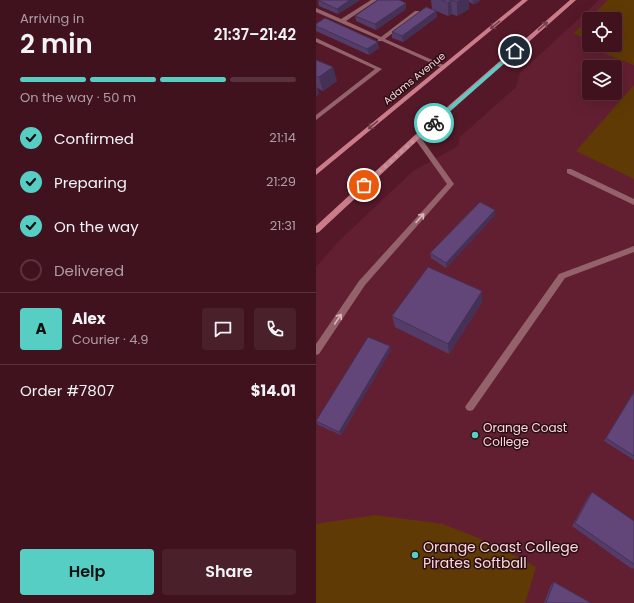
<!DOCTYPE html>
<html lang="en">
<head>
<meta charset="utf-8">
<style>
  :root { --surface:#3f121e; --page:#4a202b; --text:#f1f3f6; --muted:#ad9ea4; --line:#58323c; --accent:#56cec4 }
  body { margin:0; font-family:Poppins,sans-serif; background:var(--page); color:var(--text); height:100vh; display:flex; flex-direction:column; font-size:15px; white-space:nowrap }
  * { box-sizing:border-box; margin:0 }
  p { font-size:13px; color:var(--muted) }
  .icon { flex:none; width:22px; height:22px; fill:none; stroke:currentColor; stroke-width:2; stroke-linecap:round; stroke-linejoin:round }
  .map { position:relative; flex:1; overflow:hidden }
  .details { display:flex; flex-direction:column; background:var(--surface); width:316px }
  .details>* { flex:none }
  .tools { position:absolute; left:266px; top:12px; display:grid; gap:8px }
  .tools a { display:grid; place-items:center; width:40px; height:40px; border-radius:4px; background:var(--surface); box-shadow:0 4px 16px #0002,0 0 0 1px var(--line); font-size:20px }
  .pin { position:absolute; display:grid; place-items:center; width:34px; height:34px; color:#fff; margin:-17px; border:2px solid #fff; border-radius:50%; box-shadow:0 1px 4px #0007 }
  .courier { position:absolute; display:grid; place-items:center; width:40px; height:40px; margin:-20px; border:3px solid #56cec4; border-radius:50%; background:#fff; color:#222; box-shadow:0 1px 5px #0007 }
  .head em { font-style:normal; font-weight:600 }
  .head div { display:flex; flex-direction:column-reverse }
  .head { display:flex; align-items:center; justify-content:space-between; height:68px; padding:0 20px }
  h1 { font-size:26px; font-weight:600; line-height:30px }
  .bar { display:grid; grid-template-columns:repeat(4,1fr); gap:6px 4px; align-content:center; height:48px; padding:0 20px }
  .bar i { height:5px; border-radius:3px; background:var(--line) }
  .bar .active { background:var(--accent) }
  .bar p { grid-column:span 4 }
  .line { display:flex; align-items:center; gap:10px; padding:0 20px; border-top:1px solid var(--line) }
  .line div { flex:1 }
  .round { display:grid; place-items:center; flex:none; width:42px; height:42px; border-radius:4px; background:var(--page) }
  ol { padding:0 20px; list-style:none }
  li { display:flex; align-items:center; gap:12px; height:44px }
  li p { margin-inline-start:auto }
  li .icon { padding:4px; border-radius:50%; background:var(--accent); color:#111; stroke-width:4 }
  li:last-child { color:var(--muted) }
  li i { width:22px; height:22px; border:2px solid var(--line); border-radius:50% }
  .primary-button { display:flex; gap:8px; margin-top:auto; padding:8px 20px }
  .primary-button a { flex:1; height:46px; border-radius:4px; background:var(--accent); color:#111; font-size:16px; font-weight:600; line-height:46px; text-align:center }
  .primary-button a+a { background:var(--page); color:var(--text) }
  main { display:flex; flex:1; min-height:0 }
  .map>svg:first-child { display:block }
  .built { fill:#631f32; fill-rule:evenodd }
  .green { fill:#603a04; fill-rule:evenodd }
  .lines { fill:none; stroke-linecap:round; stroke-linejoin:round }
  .service { fill:#94626b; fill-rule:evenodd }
  .secondary { fill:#cb7c8b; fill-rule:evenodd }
  .wall { fill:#543c68 }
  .shaded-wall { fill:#453155 }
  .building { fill:#624679; stroke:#453155 }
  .oneway { stroke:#72404a }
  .oneway2 { stroke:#deb4bb }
  .route { fill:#56cec4 }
  .done { stroke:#c2949e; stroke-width:4; stroke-dasharray:0 7.2 }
  .poi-dot { fill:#56cec4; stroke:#2a0f15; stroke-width:1.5 }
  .labels { text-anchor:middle; stroke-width:3; stroke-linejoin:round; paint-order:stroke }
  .far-street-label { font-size:10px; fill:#fed7dd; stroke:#2a0f15 }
  .poi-label { font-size:12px; fill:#fed7dd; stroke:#2a0f15; text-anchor:start }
  .near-poi-label { font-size:14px; fill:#fed7dd; stroke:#2a0f15; text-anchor:start }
</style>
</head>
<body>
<main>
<section class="details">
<div class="head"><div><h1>2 min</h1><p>Arriving in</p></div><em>21:37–21:42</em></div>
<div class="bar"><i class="active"></i><i class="active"></i><i class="active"></i><i></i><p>On the way · 50 m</p></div>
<ol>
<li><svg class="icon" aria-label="check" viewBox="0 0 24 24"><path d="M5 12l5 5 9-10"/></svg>Confirmed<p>21:14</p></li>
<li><svg class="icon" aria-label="check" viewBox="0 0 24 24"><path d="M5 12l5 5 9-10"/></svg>Preparing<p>21:29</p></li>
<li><svg class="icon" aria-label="check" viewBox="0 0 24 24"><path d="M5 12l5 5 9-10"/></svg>On the way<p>21:31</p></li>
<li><i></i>Delivered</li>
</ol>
<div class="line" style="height:72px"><b class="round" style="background:var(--accent);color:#111">A</b><div><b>Alex</b><p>Courier · 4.9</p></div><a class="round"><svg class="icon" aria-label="chat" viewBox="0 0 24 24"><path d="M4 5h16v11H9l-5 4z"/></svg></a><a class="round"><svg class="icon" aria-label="phone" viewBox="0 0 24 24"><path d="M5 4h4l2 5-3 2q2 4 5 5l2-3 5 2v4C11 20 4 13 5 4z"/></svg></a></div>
<div class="line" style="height:52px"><div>Order #7807</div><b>$14.01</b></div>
<div class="primary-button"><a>Help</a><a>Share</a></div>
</section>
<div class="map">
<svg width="318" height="603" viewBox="0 0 318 603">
  <rect width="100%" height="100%" fill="#541828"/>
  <path class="built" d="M283,0h35v603h-318v-336l23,-26 74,-70 45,-25 2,-9 56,-50 4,-14zM273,19h26v26h-26zM273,67h26v26h-26z"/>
  <path class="green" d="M292,0h26v65l-49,-19 -2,-8 -9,-5zM273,19h26v26h-26z
    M318,85v94l-58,-28z
    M59,515l68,9 50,20 43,23 -11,36h-209v-79z"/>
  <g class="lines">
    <path class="service" d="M55,0h6l-31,21 35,16 34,-26h4v2l-34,26 61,27v2h-4l-60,-27h-4v-2l-62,-27v-4l25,11z
      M0,38l66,31 -66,51v-5l59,-46 -59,-27z
      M99,135h4l35,49 -89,101 -46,69 -3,1v-11l43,-63 88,-97 -32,-45z
      M251,169h4l63,30v6l-67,-32z
      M318,246v6l-69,26 -92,132 -3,1 -3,-1 -2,-3 2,-3 92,-130z"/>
    <path class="secondary" d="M206,0h6l-212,175v-6z
      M254,0h6l-157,139 -100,93 -3,1v-7l99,-91z"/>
  </g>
  <path class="wall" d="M2,0h42l-22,14 -19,-8z
    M62,0h22l6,9 -30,21 -20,-9 -1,-5z
    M115,0h49l-3,3 -4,1 -4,-2v7l-12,7 -5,-2 -4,2 -12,-5 1,6 -34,25 -11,-4v-6l40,-23z
    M0,26l63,22 -10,7 -53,-24z
    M0,60l21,21 -14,10 -6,-3 2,6 -3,2z
    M179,210v5l-49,53 -15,-10 -1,-5z
    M166,291v11l-33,52 -54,-27 -3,-11z
    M74,346l1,4 -50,85 -23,-10 -2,-3z
    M318,391v69l-30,-19z
    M276,492l42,29v47l-2,1 -60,-43 16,-29z
    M238,582l37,21h-47l7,-18z"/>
  <path class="shaded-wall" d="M34,0h10l-22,14 -1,-5z
    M135,0l1,14 -4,2v-13z
    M145,0h8v9l-12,7v-14z
    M157,0h7l-3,3 -4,1z
    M90,3v6l-30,21 -1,-6z
    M120,11l1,6 -34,25 -1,-6z
    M62,42l1,6 -10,7 -2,-6z
    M17,67l4,14 -14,10 -4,-14z
    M0,84l3,10 -3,2z
    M179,210v5l-49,53v-5z
    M166,291v11l-33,52 -1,-10z
    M74,346l1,4 -50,85 -2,-3z"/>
  <path class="building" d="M2,0h32l-13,9z
    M62,0h21l7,3 -31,21 -20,-8z
    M125,0h20l-4,2 -6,-2 -3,3z
    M110,7l10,4 -34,25 -10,-4z
    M9,18l53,24 -11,7 -51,-23v-2z
    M0,60l17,7 -14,10 -3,-1z
    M164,202l15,8 -49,53 -16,-10z
    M112,267l54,24 -34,53 -56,-28z
    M52,337l22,9 -51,86 -23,-11z
    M318,392v64l-28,-18z
    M276,492l42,29v43l-59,-41z
    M238,582l37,21h-45z"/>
  <defs><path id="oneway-shaft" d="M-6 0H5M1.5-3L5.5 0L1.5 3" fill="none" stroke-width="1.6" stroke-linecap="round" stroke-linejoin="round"/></defs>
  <g class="oneway">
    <use href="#oneway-shaft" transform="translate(179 25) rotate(141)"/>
    <use href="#oneway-shaft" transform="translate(227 26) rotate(-41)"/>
    <use href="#oneway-shaft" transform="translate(57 125) rotate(141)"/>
  </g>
  <g class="oneway2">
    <use href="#oneway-shaft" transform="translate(104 218) rotate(-48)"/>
    <use href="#oneway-shaft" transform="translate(22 319) rotate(-56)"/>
  </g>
  <path class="route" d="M199,49l2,3 -82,72h-3v-2z"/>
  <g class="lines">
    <path class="done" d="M48,185l70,-62"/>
  </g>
  <g class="poi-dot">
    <circle cx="159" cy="435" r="4"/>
    <circle cx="99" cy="555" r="4"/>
  </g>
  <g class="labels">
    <g class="far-street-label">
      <text transform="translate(98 78) rotate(-39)" y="4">Adams Avenue</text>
    </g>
    <g class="poi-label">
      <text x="167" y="432">Orange Coast<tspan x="167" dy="14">College</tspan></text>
    </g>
    <g class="near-poi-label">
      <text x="107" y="552">Orange Coast College<tspan x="107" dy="16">Pirates Softball</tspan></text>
    </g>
  </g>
</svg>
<div class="tools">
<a><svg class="icon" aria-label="locate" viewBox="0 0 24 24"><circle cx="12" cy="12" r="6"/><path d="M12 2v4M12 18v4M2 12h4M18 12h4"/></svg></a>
<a><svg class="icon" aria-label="layers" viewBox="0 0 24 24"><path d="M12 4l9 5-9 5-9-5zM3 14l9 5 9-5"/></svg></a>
</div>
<div class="pin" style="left:48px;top:185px;background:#ea580c"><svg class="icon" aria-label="bag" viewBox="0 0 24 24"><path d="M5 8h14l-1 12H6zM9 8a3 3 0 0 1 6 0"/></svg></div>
<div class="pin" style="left:199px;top:51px;background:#1f2937"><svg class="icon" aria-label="home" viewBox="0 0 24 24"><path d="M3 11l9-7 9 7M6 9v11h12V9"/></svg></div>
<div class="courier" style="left:118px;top:123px"><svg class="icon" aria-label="bike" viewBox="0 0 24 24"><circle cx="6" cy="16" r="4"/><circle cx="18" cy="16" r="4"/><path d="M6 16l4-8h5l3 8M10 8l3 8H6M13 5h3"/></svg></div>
</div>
</main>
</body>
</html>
